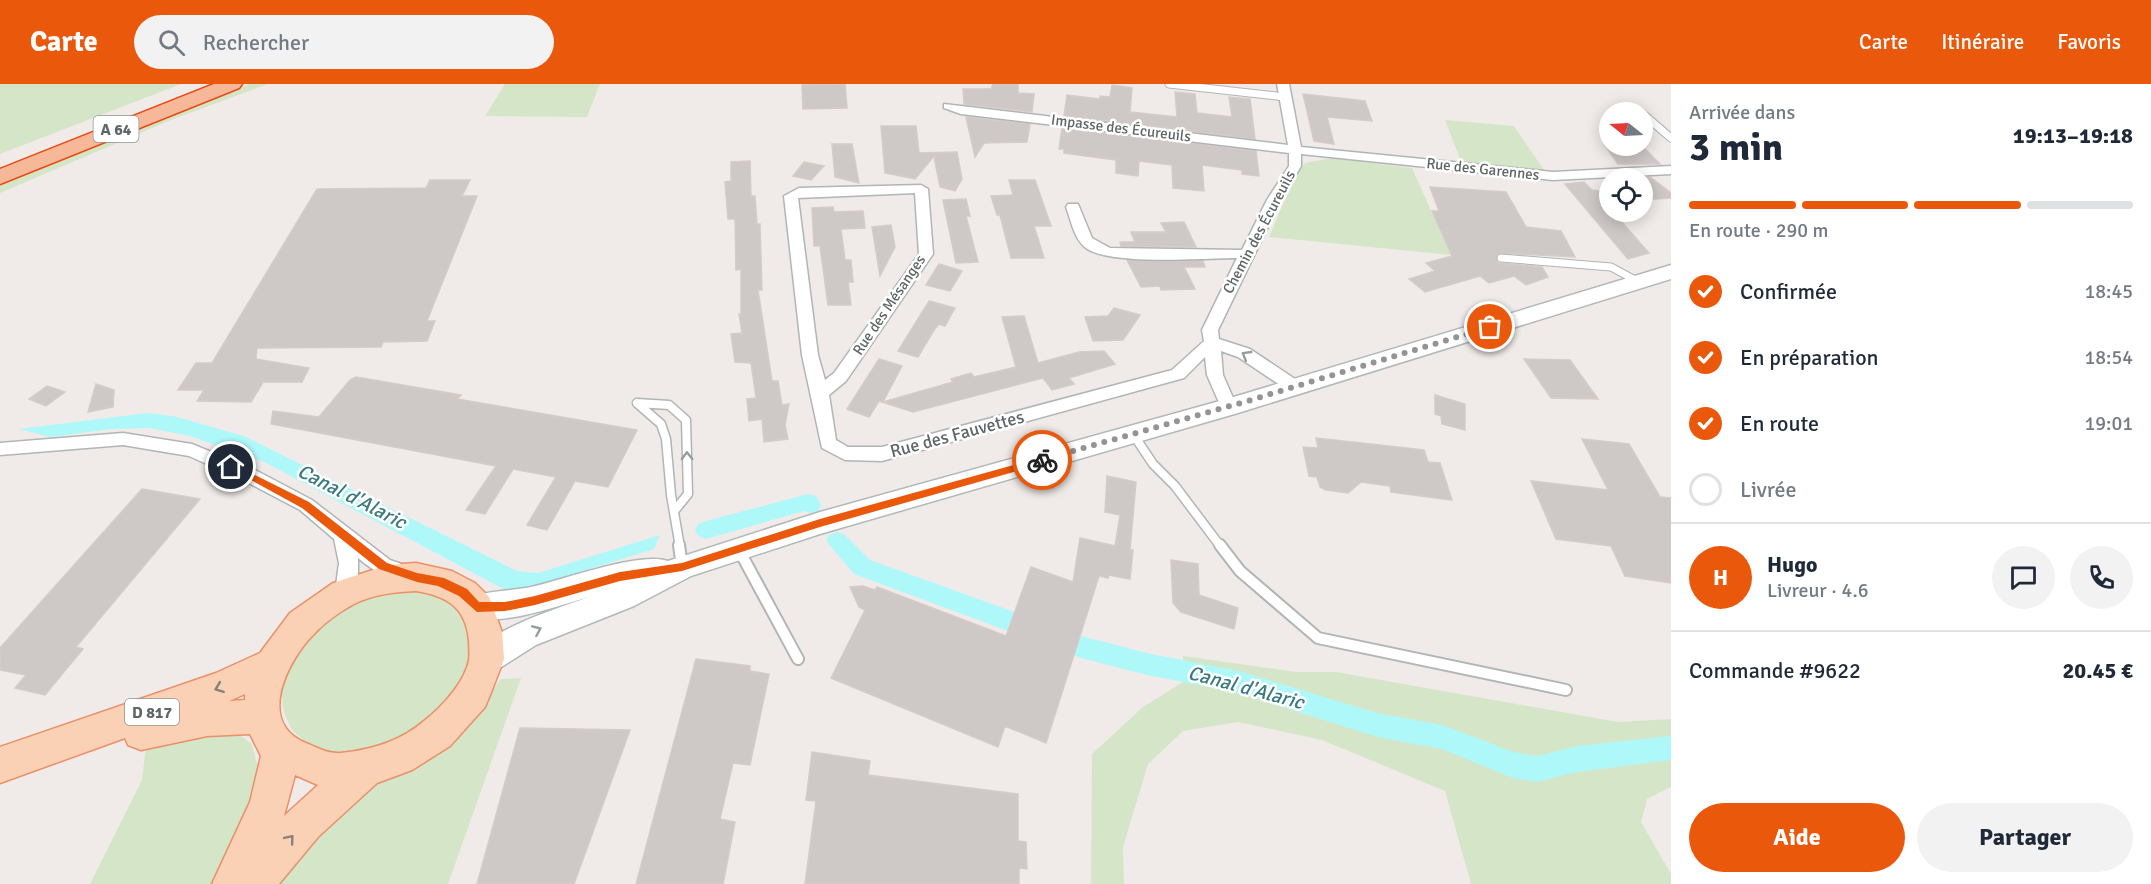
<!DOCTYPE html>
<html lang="fr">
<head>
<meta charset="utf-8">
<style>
  :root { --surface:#fff; --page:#f2f2f3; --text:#1f2937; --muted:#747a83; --line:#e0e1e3; --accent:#ea580c }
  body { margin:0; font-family:Signika,sans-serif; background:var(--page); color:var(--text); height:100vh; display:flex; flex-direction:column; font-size:22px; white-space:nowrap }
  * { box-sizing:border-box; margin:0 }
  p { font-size:20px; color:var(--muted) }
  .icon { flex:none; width:33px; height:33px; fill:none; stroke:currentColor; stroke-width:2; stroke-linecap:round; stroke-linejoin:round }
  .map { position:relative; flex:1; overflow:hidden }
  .sheet { display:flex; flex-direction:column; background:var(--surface); width:480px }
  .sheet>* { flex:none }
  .needle { width:39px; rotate:288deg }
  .tools { position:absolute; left:1599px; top:18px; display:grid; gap:12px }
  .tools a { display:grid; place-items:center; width:54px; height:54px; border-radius:50%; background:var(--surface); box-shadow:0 3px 15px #0003; font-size:30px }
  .pin { position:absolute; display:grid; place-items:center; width:51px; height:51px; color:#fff; margin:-26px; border:3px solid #fff; border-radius:50%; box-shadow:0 2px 6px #0007 }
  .courier { position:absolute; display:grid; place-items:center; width:60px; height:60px; margin:-30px; border:4px solid #ea580c; border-radius:50%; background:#fff; color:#222; box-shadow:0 2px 8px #0007 }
  .summary em { font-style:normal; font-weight:700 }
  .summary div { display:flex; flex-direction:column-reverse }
  .summary { display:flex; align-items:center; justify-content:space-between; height:102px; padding:0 18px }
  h1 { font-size:39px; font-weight:700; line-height:45px }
  .bar { display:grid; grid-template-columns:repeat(4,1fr); gap:9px 6px; align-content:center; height:72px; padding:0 18px }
  .bar i { height:8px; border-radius:4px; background:var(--line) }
  .bar .current { background:var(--accent) }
  .bar p { grid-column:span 4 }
  .line { display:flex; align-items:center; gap:15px; padding:0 18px; border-top:2px solid var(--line) }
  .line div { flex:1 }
  .round { display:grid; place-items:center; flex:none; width:63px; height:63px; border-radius:32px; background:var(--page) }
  ol { padding:0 18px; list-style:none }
  li { display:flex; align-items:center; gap:18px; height:66px }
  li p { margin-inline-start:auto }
  li .icon { padding:6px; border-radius:50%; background:var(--accent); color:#fff; stroke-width:4 }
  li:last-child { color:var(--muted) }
  li i { width:33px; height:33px; border:3px solid var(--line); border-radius:50% }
  .action { display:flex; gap:12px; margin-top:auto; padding:12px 18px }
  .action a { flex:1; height:69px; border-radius:36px; background:var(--accent); color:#fff; font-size:24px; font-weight:700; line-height:69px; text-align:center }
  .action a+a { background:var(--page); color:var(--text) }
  header { display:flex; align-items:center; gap:36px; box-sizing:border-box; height:84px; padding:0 30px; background:var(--accent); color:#fff }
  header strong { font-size:28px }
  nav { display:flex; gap:33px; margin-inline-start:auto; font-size:21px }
  .search { width:420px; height:54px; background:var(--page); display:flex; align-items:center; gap:15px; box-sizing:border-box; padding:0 21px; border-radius:33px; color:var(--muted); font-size:22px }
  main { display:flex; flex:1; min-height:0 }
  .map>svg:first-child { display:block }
  .green { fill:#d4e6c7 }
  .water { fill:#aff8fa }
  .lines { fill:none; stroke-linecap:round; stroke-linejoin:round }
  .canal { fill:#aff8fa; fill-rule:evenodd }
  .building { fill:#cec8c7; stroke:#d5cbc7; stroke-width:1.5 }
  .lane-far2-casing { stroke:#b0b5b7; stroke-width:9 }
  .lane-far1-casing { stroke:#b0b5b7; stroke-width:11 }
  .lane-casing { stroke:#b0b5b7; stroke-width:14 }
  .street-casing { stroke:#b0b5b7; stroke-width:3 }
  .secondary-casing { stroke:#b2b8b9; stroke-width:3 }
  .primary-casing { stroke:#e99069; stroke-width:3 }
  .highway-casing { stroke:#e94a0f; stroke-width:3 }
  .lane-far2 { stroke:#fff; stroke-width:7 }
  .lane-far1 { stroke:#fff; stroke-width:8 }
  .lane { stroke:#fff; stroke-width:10 }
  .street { fill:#fff; fill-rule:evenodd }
  .secondary { fill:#fff; fill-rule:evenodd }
  .primary { fill:#fad1b4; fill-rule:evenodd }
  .highway { fill:#f6b899; fill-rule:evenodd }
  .oneway { stroke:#979c9c }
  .oneway2 { stroke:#86817a }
  .route { fill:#ea580c }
  .done { stroke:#929594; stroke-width:6; stroke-dasharray:0 10.8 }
  .labels { text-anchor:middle; stroke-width:5; stroke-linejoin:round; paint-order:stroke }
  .far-street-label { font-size:15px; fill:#5f6667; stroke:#fff }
  .shield { fill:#fff; stroke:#8f9495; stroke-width:1.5 }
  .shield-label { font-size:16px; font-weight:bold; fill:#5f6667 }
  .street-label { font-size:18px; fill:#5f6667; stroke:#fff }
  .water-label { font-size:20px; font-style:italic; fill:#3b7a81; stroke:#fff }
</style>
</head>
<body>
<header>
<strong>Carte</strong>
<div class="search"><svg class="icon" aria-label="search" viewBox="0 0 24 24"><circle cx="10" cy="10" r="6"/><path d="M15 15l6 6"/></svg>Rechercher</div>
<nav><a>Carte</a><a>Itinéraire</a><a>Favoris</a></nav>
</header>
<main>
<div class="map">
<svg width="1671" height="800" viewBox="0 0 1671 800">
  <rect width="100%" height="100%" fill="#f0ebe8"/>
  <path class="green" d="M0,0h181l-181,70z
    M250,0h18l-97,36 -171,73v-7l159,-67z
    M505,0h95l-13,33 -102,-1z
    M1445,36l69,6 32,47 -84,-9z
    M1332,74l80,10 39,87 -182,-18 27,-64 9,-10z
    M414,507c10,2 22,4 31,8 12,6 21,20 24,32 19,64 -67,127 -126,122 -9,-1 -19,0 -27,-5 -7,-5 -16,-10 -22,-16 -3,-3 -5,-8 -7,-12 -19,-43 20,-92 57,-112 22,-12 45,-14 70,-17z
    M1183,572l113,16h40l282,50 53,-3v68l-24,12 -6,23 30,52v10h-200l-26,-93 -123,-51 -84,-18 -55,9 -35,33 -25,83 1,37h-33l1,-130 51,-47 40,-25z
    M521,594l-73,206h-177l55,-73 139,-86 36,-46z
    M195,649h42l15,11 7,28 -20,69 -27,43h-122l52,-104 4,-34z"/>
  <path class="water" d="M147,329l26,3 71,20 273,135 21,2 122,-38 -6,14 -139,43 -15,-5 -236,-125 -74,-26 -41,-8 -37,1 -62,8 -31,-8z"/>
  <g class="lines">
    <path class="canal" d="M808,410l8,2 5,9 -3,6 -8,2 -6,-2 -98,28 -8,-3 -3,-6 3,-6 8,-3z
      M837,448l8,3 25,25 211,76 66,17 92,18 138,42 66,12 70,27 24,4 40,-10 94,-10v24l-94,12 -40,10 -24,-4 -71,-29 -65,-12 -138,-44 -92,-18 -66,-17 -227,-84 -28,-33 3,-6z"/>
  </g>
  <path class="building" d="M845,0l2,24 -44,1 -1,-24z
    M993,0h25v9l16,1 -2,18 -68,-8 -1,-15h28z
    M1112,1l20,3 -2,24 47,5 -2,-25 20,2 2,19 35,4 -3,-20 21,2 5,40 -191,-23 3,-21 33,4v-3l10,1z
    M1303,10l62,7 7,20 -45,-4 7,27 -20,-3z
    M966,33l64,7 -3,18 -43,1 -9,14z
    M881,42h35l3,27 38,-1 5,27 -7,12 -15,-4 -6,-31 -19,23 -30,-6z
    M1062,44l194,23 3,25 -17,-2v-4l-40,-5 2,26 -31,-3 -1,-23 -33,-4 -1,15 -22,-3v-13l-52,-7v-4h-5z
    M832,60h20l7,39 -24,-6z
    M1604,60l39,3 17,17h-42z
    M750,77l1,35h4l2,28h3l2,66h-4l14,91h6l4,24 7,-1 -4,21 3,14 -24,3 -2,-23 -13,2 -2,-22 9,-1 -5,-35 -16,-1 -4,-28 11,-1 -3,-19h2v-45l-5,1 -1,-51h-7l-3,-37 6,-1v-19z
    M804,78l20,4 -13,14 -18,-4z
    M1650,93l21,16v5l-29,2v-22z
    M430,96h40l-8,16h15l-50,125h8l-8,20 -44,1 -2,5 -124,1 -1,11 53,9 -7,14h-39l-12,20 -54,-1 7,-11h-26l18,-27h16l105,-174 109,-1z
    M1009,96h26l16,46h-17l10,32h-33l-11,-43h-3l-6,-19 22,-1z
    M1584,98l8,8 8,1 10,10v11h3l36,41 -21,6 -63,-75z
    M1430,103l76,5 20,35 35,4 14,26 -76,-4 -3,4 2,6 44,4 6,10 -22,8 -12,-9 -25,7 -9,-7 -55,16 -16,-13 26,-8 -9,-8 26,-7 -20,-45h7z
    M966,115l4,17h-4l12,46 -22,1 -13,-63z
    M833,123l1,5 29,-1 2,17 -24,1 4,31h6l2,22h-5l3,23h-23l-8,-59h-6l-2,-38z
    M1184,138l12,25 -75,-1 -1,-4h15l-4,-10h35l-5,-9z
    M891,141l4,22 -15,29 -8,-49z
    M1127,176l76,1 2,6h-21l11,22 -34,1 -1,-4 -19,1z
    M939,180l23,7 -12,20 -24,-6z
    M929,217l26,7 -10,18 -6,-2 -5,6 -16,27 -20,-6z
    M1114,224l26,7 -17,25 -30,1 -8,-24 23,-1z
    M1024,232l14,47 41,-11 25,-1 11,13 -46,14 5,6 -22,6 -9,-12 -130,34 -34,-11 -10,16 -22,-8 32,-50 23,7 -19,36 70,-20 -2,-3 20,-6 3,4 42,-10 -14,-50z
    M1524,275l46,1 28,39 -47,-1z
    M356,293l105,18 -4,4 180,31 -29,57 -33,-6 -28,49 -20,-5 29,-48 -43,-8 -28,45 -19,-4 30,-44 -225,-42 2,-13 46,6 31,-37z
    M96,300l18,6 -1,17 -25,5z
    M47,302l18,6 -19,14 -17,-7z
    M1435,311l30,9v26l-23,-6 -1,-8 -6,-2z
    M1316,354l108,12 4,12 12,1 12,37 -61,-8 -1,-6 -29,-4 -13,11 -22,-3 -6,-3 -3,-10 -8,-1 -6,-29 15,1z
    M1582,355l47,5 31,53 11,1v85l-46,-7 -14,-30 -55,-7 -25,-58 77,9z
    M1107,392l29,6 -6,68h3l-3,29 -21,-4 -1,3 -9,-2 -53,167 -41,-17 -7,21 -167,-69 34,-68 -6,-3 -9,-20 13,-1 12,4 2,-3 129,49 25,-69 42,15 7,-44 35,8 5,-31 -15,-3z
    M142,405l58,10 -124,148 7,2 -38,46 -30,-7 11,-13 -26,-5v-22z
    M1171,476l27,4 1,31 39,13 -4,21 -53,-17 -8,-9z
    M696,575l54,7v5l19,3 -19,91 -17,-2 -13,56 15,3 -12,62h-87z
    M520,644l110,2 -56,154h-97z
    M812,668l58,9 -2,14 150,19v47l8,1 1,27 -8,-1v16h-214l11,-83 -10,-1z"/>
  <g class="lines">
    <g class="lane-far2-casing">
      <path id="lane-far2" d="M1169,0l116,13
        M1642,29l29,25
        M1501,174l110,9 28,15"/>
    </g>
    <g class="lane-far1-casing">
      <path id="lane-far1" d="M637,319l24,21 5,15 5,56 9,52
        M637,319l32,2 17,15 2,74 -13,16
        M1133,350l20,30 22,22 46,61"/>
    </g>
    <g class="lane-casing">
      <path id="lane" d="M679,461l3,22
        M1220,461l20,26 78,67 248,52
        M739,466l59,109"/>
    </g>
    <g class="street-casing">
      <path id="street" d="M1277,0h12l12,63 252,25 118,-6v8l-118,6 -252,-26v12l-20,34 -63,130 1,9 31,10 51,34 2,4 -2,4h-12l-51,-34 -17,-6 2,24 14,32 -2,4h-12l-2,-4 -14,-32 -2,-18 -21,21 -302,83 -37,-1 -23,-12 -20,-93 -18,-159 15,-8 122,-3 7,4 5,65 -87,127 -17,14 7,45 12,7h34l290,-77 32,-29 -2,-11 35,-72c-33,0 -126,8 -151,-10 -12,-9 -15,-28 -20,-41l2,-3h10l14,34 18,10 132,2 25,-50 22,-34v-13l-328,-39 -17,-6v-4l344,41zM915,109l4,61 -85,119 -9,7 -7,-25 -20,-157z
        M123,349l69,11 65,27 55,29 78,60 23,8 3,6 -3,6c-18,6 -42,-11 -55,-22v19l-6,22 -7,2 -7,-2 -3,-6 4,-30 -5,-24 -34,-29 -55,-29 -56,-25 -66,-11 -123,10v-12z"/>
    </g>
    <g class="secondary-casing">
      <path id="secondary" d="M1671,181v14l-433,134 -418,121 -129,42 -57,30 -98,39 -38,24 -11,4 -11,-4 -5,-10c14,-29 88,-51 118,-62 -33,9 -90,31 -123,19l-4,-9 4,-9c21,-7 44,-7 65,-11 31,-7 110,-36 137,-26l152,-49 407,-113z"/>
    </g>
    <g class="primary-casing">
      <path id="primary" d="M416,479l36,8 23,12 14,14 13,35 2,27 -14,36 -5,12 -35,39 -38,24 -35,13 -59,54 -39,47h-67l38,-82 11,-46 -11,-22 -43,2 -66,14 -13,-5 -3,-7 -125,45v-36l216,-74 44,-20 30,-40 43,-30 55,-18zM416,507c31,5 50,16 53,50 0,6 1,13 0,19 -4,22 -27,47 -45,61 -23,20 -53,29 -83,32 -13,1 -23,-5 -35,-10 -50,-20 -19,-82 8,-109 10,-11 27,-23 40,-30 20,-10 41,-12 62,-13zM245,610v6l-16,1zM295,691l23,10 -34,31z"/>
    </g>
    <g class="highway-casing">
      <path id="highway" d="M214,0h28l-3,4 -239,96v-15z"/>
    </g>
    <use href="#lane-far2" class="lane-far2"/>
    <use href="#lane-far1" class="lane-far1"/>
    <use href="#lane" class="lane"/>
    <use href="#street" class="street"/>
    <use href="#secondary" class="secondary"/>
    <use href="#primary" class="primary"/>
    <use href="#highway" class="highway"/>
  </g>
  <defs><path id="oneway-chevron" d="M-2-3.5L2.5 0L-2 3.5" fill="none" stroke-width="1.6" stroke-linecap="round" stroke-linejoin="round" transform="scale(1.5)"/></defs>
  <g class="oneway">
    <use href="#oneway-chevron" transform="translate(1246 271) rotate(-149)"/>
    <use href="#oneway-chevron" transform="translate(687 372) rotate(-91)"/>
    <use href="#oneway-chevron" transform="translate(537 546) rotate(-23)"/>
  </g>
  <g class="oneway2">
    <use href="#oneway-chevron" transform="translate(219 604) rotate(159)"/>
    <use href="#oneway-chevron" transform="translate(290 755) rotate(-50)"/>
  </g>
  <path class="route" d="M1042,373l3,1v5l-225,64 -138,44 -62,10 -85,24 -30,6 -28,1 -18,-16 -21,-10 -21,-4 -38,-13 -77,-61 -75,-41 1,-2h7l74,37 78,61 30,10 27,5 23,11 12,13h26l30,-6 85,-24 62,-9 138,-44z"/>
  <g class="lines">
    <path class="done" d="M1042,376l209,-60 239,-73"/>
  </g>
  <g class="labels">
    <g class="far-street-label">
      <text transform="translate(1121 44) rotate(7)" y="5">Impasse des Écureuils</text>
      <text transform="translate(1483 85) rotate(6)" y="5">Rue des Garennes</text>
      <text transform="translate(1259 148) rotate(-62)" y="5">Chemin des Écureuils</text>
      <text transform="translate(889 221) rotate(-56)" y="5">Rue des Mésanges</text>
    </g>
    <g class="shield">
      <rect x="93.5" y="32" width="45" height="26" rx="4.5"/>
      <rect x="125" y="615" width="54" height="26" rx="4.5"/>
    </g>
    <g class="shield-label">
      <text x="116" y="51">A 64</text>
      <text x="152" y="634">D 817</text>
    </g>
    <g class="street-label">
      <text transform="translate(957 350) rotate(-15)" y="6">Rue des Fauvettes</text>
    </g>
    <g class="water-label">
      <text transform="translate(352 412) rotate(27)" y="7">Canal d'Alaric</text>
      <text transform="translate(1246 603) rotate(15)" y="7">Canal d'Alaric</text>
    </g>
  </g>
</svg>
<div class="tools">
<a><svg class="needle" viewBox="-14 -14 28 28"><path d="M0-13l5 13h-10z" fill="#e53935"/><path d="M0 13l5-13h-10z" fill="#747a83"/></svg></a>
<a><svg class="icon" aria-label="locate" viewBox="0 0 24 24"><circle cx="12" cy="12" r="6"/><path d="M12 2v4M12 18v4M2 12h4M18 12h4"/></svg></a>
</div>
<div class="pin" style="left:1490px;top:243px;background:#ea580c"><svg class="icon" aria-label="bag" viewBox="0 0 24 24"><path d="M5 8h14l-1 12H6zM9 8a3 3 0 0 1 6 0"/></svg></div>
<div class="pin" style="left:231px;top:383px;background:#1f2937"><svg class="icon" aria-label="home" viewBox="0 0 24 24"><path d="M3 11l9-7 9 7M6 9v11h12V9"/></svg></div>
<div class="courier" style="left:1042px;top:376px"><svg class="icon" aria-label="bike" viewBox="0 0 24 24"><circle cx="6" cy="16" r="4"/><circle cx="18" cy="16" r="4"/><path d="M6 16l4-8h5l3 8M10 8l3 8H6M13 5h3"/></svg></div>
</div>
<section class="sheet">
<div class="summary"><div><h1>3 min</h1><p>Arrivée dans</p></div><em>19:13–19:18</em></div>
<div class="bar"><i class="current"></i><i class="current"></i><i class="current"></i><i></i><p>En route · 290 m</p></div>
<ol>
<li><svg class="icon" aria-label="check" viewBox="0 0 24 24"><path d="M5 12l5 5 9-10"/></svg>Confirmée<p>18:45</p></li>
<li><svg class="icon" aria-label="check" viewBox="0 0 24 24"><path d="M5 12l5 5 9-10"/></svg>En préparation<p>18:54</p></li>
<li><svg class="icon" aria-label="check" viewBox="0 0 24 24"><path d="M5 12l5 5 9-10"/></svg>En route<p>19:01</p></li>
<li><i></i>Livrée</li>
</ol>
<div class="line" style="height:108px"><b class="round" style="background:var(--accent);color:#fff">H</b><div><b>Hugo</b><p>Livreur · 4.6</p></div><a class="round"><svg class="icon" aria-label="chat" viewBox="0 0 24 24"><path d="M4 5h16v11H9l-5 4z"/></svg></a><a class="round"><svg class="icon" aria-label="phone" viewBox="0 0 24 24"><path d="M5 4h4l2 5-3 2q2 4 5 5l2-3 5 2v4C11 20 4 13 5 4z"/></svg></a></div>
<div class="line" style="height:78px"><div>Commande #9622</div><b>20.45 €</b></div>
<div class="action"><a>Aide</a><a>Partager</a></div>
</section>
</main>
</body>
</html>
